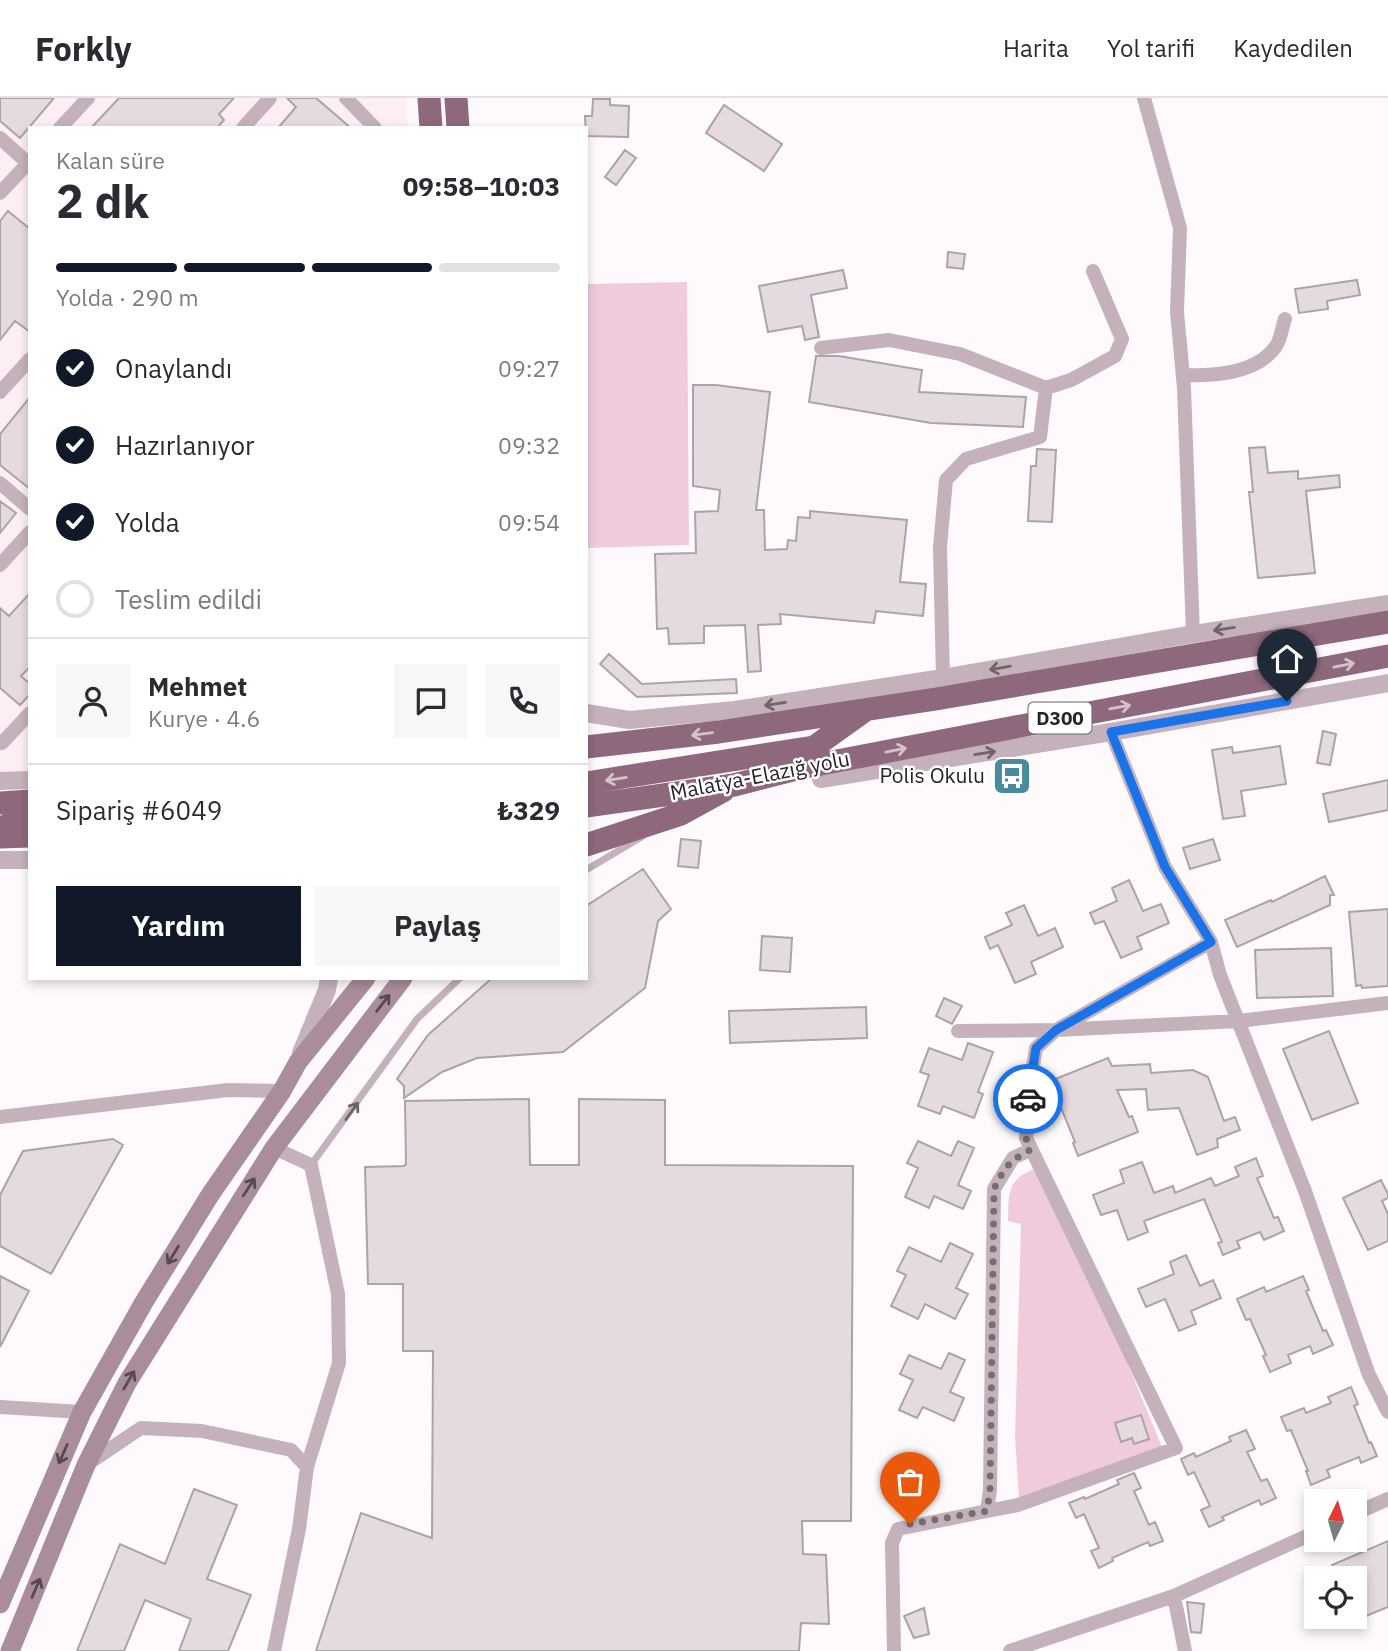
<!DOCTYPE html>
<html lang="tr">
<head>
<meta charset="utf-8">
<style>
  :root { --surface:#fff; --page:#f7f7f7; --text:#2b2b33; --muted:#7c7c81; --line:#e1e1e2; --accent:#111827 }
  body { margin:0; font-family:"IBM Plex Sans",sans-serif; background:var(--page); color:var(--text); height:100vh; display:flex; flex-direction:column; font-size:26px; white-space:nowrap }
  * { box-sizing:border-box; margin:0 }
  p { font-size:23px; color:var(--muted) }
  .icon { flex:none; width:38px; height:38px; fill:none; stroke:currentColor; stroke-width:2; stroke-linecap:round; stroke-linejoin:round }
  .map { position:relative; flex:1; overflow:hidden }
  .details { position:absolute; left:28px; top:28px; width:560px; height:854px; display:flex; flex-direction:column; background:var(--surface); border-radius:0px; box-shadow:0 4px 10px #0003 }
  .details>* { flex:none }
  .needle { width:46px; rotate:5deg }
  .controls { position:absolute; left:1304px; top:1391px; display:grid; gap:14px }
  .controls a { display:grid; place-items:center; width:63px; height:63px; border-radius:0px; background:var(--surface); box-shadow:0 4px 10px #0003; font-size:35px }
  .pin { position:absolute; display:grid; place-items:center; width:60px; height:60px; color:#fff; margin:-72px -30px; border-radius:50% 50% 50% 0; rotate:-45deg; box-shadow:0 0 7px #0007 }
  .pin .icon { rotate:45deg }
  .courier { position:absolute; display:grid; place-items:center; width:70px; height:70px; margin:-35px; border:5px solid #1a73e8; border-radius:50%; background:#fff; color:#222; box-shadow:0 2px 9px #0007 }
  .headline em { font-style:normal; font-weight:700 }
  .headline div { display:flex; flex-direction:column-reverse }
  .headline { display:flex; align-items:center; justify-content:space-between; height:119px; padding:0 28px }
  h1 { font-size:46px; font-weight:700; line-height:52px }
  .bar { display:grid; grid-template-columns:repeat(4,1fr); gap:10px 7px; align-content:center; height:84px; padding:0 28px }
  .bar i { height:9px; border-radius:5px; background:var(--line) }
  .bar .on { background:var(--accent) }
  .bar p { grid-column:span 4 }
  .line { display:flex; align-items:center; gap:18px; padding:0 28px; border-top:2px solid var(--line) }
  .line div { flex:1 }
  .round { display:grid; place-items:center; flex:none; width:74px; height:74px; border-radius:0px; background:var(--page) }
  ol { padding:0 28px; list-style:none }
  li { display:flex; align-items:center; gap:21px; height:77px }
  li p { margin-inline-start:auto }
  li .icon { padding:7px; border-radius:50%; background:var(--accent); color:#fff; stroke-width:4 }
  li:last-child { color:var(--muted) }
  li i { width:38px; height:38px; border:4px solid var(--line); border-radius:50% }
  .primary-button { display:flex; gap:14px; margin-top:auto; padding:14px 28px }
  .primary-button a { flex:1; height:80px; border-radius:0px; background:var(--accent); color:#fff; font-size:28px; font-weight:700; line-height:80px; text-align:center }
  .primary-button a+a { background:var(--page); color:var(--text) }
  header { display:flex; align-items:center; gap:42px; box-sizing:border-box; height:98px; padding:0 35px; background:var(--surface); border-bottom:2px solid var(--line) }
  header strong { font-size:33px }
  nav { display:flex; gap:38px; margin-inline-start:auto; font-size:24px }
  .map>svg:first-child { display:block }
  .built { fill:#fdeef5 }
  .green { fill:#f0cbde }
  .building { fill:#e4dadf; stroke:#aca3a7; stroke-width:2 }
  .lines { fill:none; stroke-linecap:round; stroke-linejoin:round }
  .service { stroke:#c5b1bb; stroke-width:7 }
  .minor { stroke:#c5b1bb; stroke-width:14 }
  .tertiary { stroke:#c5b1bb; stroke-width:18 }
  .secondary { stroke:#aa8d9c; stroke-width:19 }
  .trunk { stroke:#8e687c; stroke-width:23 }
  .oneway { stroke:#6f6469 }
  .oneway2 { stroke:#d2c3cb }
  .oneway3 { stroke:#56494f }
  .done { stroke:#737071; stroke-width:7; stroke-dasharray:0 12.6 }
  .route { stroke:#1a73e8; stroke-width:9 }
  .labels { text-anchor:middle; stroke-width:5; stroke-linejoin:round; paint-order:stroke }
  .shield { fill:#fff; stroke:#686667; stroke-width:2 }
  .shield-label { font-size:19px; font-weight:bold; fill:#282526 }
  .street-label { font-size:21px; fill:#282526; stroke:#fff }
  .poi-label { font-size:21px; fill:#282526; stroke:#fff; text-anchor:end }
</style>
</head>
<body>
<header>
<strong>Forkly</strong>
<nav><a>Harita</a><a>Yol tarifi</a><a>Kaydedilen</a></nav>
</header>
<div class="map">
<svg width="1388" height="1553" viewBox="0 0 1388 1553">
  <rect width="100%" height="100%" fill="#fefafc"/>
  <path class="built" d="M0,0h406l2,30h-378v645l-30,2z"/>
  <path class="green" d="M687,184l2,263 -103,3v-264z
    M1036,1070l12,3 114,276 -143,51 -4,-61 6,-213 -13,-3c1,-28 -2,-41 28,-53z"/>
  <path class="building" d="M0,0h54l-34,40 -20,-17z
    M119,0h115l-15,16 5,6 -7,8h-126z
    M287,0h29l35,30h-73l18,-21z
    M593,1h17v6l19,1 -1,31 -42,-1 -1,-20h7z
    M724,7l58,39 -18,27 -58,-38z
    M625,52l11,8 -20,27 -11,-8z
    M8,113l22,18v103l-15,-11 -15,19v-119z
    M948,154l17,2 -2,15 -16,-2z
    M843,172l4,18 -36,7 8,42 -14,3 -3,-14 -34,6 -9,-46z
    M1357,182l3,15 -33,6 1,8 -29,4 -4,-24z
    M816,258h23l83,14 -3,22 107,5 -3,30 -92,-4 -122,-21z
    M693,287h23l54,7 -14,118h8l1,40 22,-1 1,-9 8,1 2,-24 12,1v-7l97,9 -7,62 26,2 -3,32 -47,-5 -2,12 -94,-9 1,10 -23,1 3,46 -13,1 -3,-47 -41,1v17l-35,1 -1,-16 -11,1 -2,-75 41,-1 -1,-41 23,-1 2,-21 -27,-4z
    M30,299v92l-30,-24v-31z
    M1265,349l3,26 30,-2v8l41,-4 1,12 -34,4 9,82 -57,5 -9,-86h4l-4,-44z
    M1037,351l19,1 -4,72 -24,-1 3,-55h5z
    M0,403l16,12 -16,20z
    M30,495v74l-9,9 9,8v10l-10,11 -20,-17v-80l9,8z
    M609,556l33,30 94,-5 1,14 -100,4 -37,-33z
    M1323,633l13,3 -6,31 -13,-2z
    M1280,648l6,38 -45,7 4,25 -22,3 -11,-69 20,-3 1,6z
    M1388,682v30l-59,12 -6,-28z
    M681,741l20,2 -3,27 -20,-2z
    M1213,741l7,21 -30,9 -7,-21z
    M643,771l28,40 -13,12 -13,67 -82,64 -86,6 -35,14 -38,26v-12l-7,-7 31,-44 64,-57h94v-72z
    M1325,778l9,19h-4v10l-93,42 -12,-27 46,-20 1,2z
    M1129,782l14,31 18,-7 8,19 -32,14 5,12 -21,9 -17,-37 -9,3 -5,-11 27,-12 -5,-13z
    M1024,807l14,31 17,-8 8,19 -32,15 5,12 -21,9 -17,-38 -8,4 -5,-12 27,-12 -6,-12z
    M1388,811v77l-26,2 -1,-3 -5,1 -7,-74z
    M762,838l30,2 -2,34 -30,-2z
    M1331,850l2,48 -76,2 -2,-48z
    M944,900l18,8 -10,18 -16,-8z
    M866,909l1,31 -137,5 -1,-32z
    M1329,933l29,72 -46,17 -29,-71z
    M968,945l25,9 -15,40 5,2 -9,24 -31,-12 -3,8 -22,-8 11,-31 -9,-3 9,-24 33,12z
    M1108,960l4,8 38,-2 1,9 42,-3 15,7 16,44 11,-4 5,13 -23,9 1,8 -21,8 -18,-47 -31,2 -2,-21 -29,1 12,27 3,-1 6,16 -60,24 -5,-13 2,-1 -17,-42 -5,2 -8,-19z
    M529,1001l1,66h49v-66l86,1v65l188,1 -2,355h-49l1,33 23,1 3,69 -28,-1 -2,28h-483l45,-138 71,25 1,-187h-30v-67h-35l-3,-117 39,-1 2,-2 -1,-63z
    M113,1041l10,6 -72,129 -51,-28v-51l23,-44z
    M918,1043l33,15 7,-15 16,7 -16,37 13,6 -8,18 -29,-13 -5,12 -24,-11 13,-29 -11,-5z
    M1256,1060l7,18 -6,2 17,40 4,-1 6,14 -20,9 -4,-8 -23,9 3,7 -17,7 -5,-12 4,-1 -18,-43 -60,22 4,11 -20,8 -11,-30 -16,5 -8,-20 31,-12 -4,-13 22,-8 12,31 19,-7 2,7 36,-15 4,8 24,-10 -4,-9z
    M1381,1082l7,14v4l-6,3 6,13v27l-20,9 -25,-52z
    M950,1145l23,11 -17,34 12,6 -13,25 -30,-15 -7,15 -27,-13 15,-31 -9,-4 12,-24 32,15z
    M1186,1157l14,31 13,-6 8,18 -30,13 5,13 -17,7 -14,-32 -19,8 -8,-18 36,-15 -4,-12z
    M0,1178l29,15 -29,56z
    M1303,1178l6,14 -3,1 17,40 3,-1 7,15 -20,9 -3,-8 -22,9 3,8 -21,9 -7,-16 3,-1 -16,-36 -4,1 -9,-21 27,-12 2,5z
    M949,1255l16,7 -15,32 14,6 -10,23 -31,-14 -6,11 -18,-8 14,-30 -13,-6 9,-19 32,14z
    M1351,1289l7,17 -4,2 15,37 2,-1 6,14 -16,7 -2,-6 -32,13 3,7 -19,8 -5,-14h2l-17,-41 -4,1 -6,-14 23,-9 2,5 25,-10 -3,-6z
    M1141,1317l8,24 -15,5 -2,-6 -11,4 -6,-19z
    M1246,1332l9,19 -8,3 14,29 6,-2 9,19 -15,7 -2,-5 -37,17 2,3 -15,7 -8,-17 9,-4 -16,-34 -6,3 -7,-16 13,-6 2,4 35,-16 -2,-4z
    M1134,1375l7,15 -7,3 15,34 6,-3 8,19 -13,5 -2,-4 -36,16 1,3 -14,7 -8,-17 8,-3 -15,-34 -8,4 -7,-15 15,-6 1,2 34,-15 -2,-4z
    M194,1391l43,16 -30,74 44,16 -23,56h-49l12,-32 -46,-19 -21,51h-47l43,-107 45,20z
    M1388,1443v66l-34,14v-43h-16l-6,-13z
    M1187,1504l17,2 -3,29 -10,-1z
    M924,1510l5,26 -15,4 -10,-22z"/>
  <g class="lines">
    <path class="service" d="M586,772l57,-34
      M311,1067l106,-146 43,-41"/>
    <path class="minor" d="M346,0l29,30
      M1144,0l36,130 -3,84 7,76 9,246
      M60,30l28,-30
      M243,30l27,-30
      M0,40l28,25
      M0,95l30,-32
      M821,250l68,-8 71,14 86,34
      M1183,277c31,1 74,-1 93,-29 5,-7 6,-19 9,-27
      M0,294l30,-33
      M0,385l30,26
      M0,467l30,-33
      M943,580l-3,-131 6,-67 20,-21 74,-22 6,-49 25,-8 44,-24 7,-17 -29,-68
      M1111,634l54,135 46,75 9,33 85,216 64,184 19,37
      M2,645l28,-30
      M958,933l98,-1 183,-9 149,-18
      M0,1019l228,-27 54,1
      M274,1050l37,17 27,129 1,69 -32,104
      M0,1309l82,5
      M86,1367l55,-37 61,3 89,19 16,17 -8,62 -25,122
      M987,1413l31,-6 158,-57 -150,-310 3,-47 7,-43 20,-18 155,-88
      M1354,1416l34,-15
      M894,1553l-2,-108 6,-14 89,-18 3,-21 4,-301 19,-31 17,-8 -2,-8
      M1010,1553l164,-55
      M1185,1553l-11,-55 142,-64"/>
    <path class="tertiary" d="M586,615l43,7 106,-10 208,-32 250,-44 195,-30
      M821,681l290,-47 277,-49
      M0,683l30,-1
      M0,762h30
      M301,955l26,-63 2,-12"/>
    <path class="secondary" d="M0,1506l82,-192 62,-110 66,-107 72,-104 16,-29 68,-84
      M10,1553l76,-186 41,-82 147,-235 129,-170"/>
    <path class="trunk" d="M429,0l2,30
      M456,0l2,30
      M586,649l133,-15 217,-33 452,-77
      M586,685l228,-36 49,-35
      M0,705l30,-2
      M586,708l148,-21 66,-17 588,-112
      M0,730l30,-11
      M0,739l30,-1
      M586,747l95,-31 42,-23"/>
  </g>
  <defs><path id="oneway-shaft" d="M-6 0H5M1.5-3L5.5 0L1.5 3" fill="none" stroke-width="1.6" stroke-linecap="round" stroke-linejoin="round" transform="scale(1.75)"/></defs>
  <g class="oneway">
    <use href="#oneway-shaft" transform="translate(1224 531) rotate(171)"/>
    <use href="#oneway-shaft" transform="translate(1000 570) rotate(170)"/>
    <use href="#oneway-shaft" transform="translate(775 606) rotate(171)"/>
    <use href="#oneway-shaft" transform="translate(985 655) rotate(-9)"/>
    <use href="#oneway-shaft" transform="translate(352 1013) rotate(-54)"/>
  </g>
  <g class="oneway2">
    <use href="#oneway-shaft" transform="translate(1344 567) rotate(-11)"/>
    <use href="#oneway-shaft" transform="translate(1120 609) rotate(-10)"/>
    <use href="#oneway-shaft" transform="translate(702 636) rotate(173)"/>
    <use href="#oneway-shaft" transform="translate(896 652) rotate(-11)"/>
    <use href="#oneway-shaft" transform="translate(616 681) rotate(171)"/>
  </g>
  <g class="oneway3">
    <use href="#oneway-shaft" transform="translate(383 905) rotate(-52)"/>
    <use href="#oneway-shaft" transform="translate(249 1089) rotate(-57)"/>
    <use href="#oneway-shaft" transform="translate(173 1157) rotate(122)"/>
    <use href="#oneway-shaft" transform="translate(129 1282) rotate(-60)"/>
    <use href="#oneway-shaft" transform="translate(63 1356) rotate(114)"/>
    <use href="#oneway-shaft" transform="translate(36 1490) rotate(-67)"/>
  </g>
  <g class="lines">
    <path class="done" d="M910,1426l77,-13 3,-21 4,-301c10,-21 16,-29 36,-39l-4,-12 2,-39"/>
    <path class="route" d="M1028,1001l8,-51 20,-18 155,-88 -46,-75 -54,-135 176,-31"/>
  </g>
  <defs>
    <g id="bus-square" transform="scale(2.0125)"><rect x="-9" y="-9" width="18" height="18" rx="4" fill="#498b9c" stroke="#fff"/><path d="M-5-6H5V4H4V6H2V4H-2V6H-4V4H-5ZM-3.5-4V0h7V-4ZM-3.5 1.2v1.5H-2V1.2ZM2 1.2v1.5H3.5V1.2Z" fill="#fff"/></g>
  </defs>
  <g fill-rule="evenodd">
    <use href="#bus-square" x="1012" y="678"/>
  </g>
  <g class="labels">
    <rect class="shield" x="1028.5" y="604.5" width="63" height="31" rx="5"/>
    <g class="shield-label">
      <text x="1060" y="627">D300</text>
    </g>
    <g class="street-label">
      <text transform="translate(760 678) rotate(-11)" y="7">Malatya-Elazığ yolu</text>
    </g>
    <g class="poi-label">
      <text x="985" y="685">Polis Okulu</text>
    </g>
  </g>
</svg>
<div class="controls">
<a><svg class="needle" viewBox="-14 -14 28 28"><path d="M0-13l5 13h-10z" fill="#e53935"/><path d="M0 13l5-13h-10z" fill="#7c7c81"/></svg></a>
<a><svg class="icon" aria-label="locate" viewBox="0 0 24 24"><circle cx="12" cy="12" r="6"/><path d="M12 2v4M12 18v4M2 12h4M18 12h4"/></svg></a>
</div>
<div class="pin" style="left:910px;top:1426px;background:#ea580c"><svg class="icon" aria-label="bag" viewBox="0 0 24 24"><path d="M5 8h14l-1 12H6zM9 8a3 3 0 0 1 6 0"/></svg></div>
<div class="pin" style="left:1287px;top:603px;background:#1f2937"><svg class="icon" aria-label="home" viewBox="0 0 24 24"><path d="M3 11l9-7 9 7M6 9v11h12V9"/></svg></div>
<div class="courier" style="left:1028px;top:1001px"><svg class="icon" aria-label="car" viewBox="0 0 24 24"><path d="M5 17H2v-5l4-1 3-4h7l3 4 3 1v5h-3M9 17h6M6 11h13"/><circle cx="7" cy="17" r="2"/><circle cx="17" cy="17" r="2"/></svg></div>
<section class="details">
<div class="headline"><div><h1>2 dk</h1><p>Kalan süre</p></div><em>09:58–10:03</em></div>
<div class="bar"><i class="on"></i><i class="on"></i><i class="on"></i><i></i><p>Yolda · 290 m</p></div>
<ol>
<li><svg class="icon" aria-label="check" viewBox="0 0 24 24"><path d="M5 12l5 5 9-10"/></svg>Onaylandı<p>09:27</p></li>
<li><svg class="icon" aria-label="check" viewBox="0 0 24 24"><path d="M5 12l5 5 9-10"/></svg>Hazırlanıyor<p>09:32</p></li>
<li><svg class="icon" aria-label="check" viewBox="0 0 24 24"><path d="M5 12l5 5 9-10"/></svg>Yolda<p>09:54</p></li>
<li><i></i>Teslim edildi</li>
</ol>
<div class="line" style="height:126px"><a class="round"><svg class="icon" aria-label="person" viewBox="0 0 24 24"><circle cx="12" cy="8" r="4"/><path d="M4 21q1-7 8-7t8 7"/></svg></a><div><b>Mehmet</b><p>Kurye · 4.6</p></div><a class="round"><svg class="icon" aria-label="chat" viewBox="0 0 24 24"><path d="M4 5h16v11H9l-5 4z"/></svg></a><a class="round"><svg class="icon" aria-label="phone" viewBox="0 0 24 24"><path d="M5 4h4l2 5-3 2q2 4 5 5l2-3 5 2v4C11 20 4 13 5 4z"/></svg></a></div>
<div class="line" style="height:91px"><div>Sipariş #6049</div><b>₺329</b></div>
<div class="primary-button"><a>Yardım</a><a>Paylaş</a></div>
</section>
</div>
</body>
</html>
